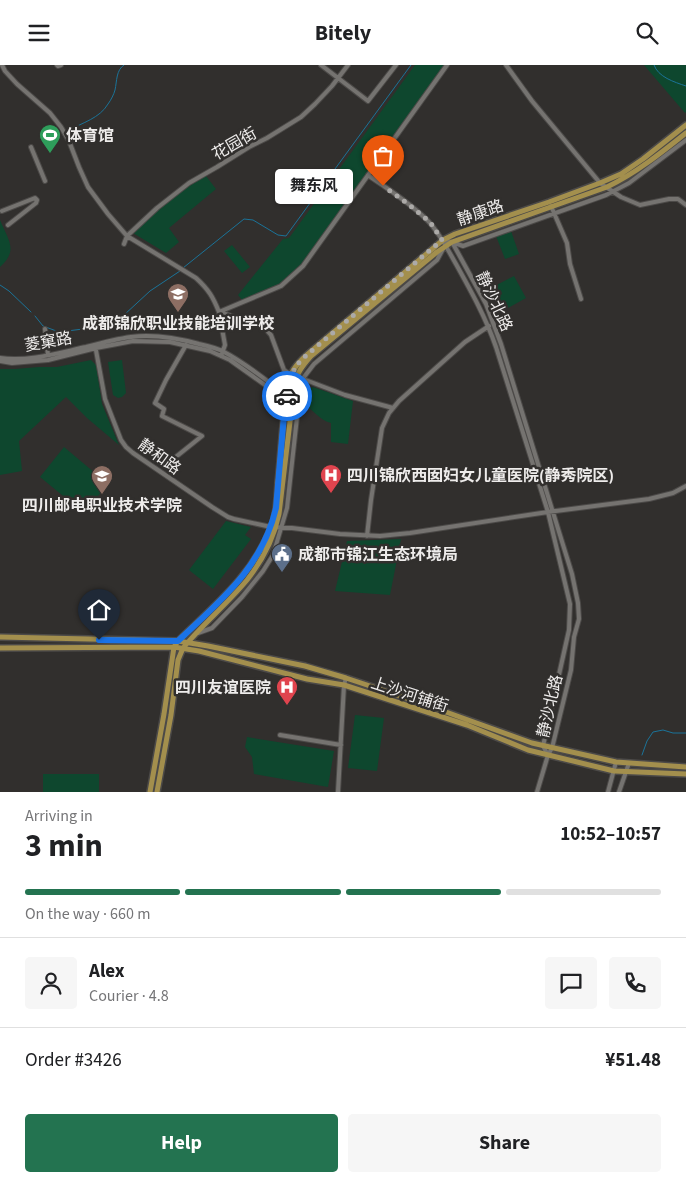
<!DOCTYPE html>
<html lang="en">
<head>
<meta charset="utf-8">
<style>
  :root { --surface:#fff; --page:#f6f6f6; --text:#202124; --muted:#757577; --line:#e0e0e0; --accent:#237350 }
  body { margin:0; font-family:"Source Sans 3","Noto Sans SC",sans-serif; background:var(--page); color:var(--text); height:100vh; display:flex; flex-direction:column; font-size:19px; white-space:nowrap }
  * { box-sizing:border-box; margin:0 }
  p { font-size:16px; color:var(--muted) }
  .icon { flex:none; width:28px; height:28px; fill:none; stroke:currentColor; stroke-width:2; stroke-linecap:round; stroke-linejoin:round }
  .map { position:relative; height:727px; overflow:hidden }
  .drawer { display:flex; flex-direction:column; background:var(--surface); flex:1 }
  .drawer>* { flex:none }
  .pin { position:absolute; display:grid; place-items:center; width:42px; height:42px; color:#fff; margin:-51px -21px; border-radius:50% 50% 50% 0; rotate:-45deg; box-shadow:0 0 5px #0007 }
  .pin .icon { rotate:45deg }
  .courier { position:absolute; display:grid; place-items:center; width:50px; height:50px; margin:-25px; border:4px solid #1a73e8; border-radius:50%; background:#fff; color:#222; box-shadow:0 1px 6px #0007 }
  .bubble { position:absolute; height:35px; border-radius:5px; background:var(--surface); box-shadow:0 1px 4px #0004; font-size:16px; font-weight:700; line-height:35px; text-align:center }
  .overview em { font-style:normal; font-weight:700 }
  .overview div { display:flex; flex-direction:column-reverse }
  .overview { display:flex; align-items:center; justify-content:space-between; height:85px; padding:0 25px }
  h1 { font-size:32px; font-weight:700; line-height:38px }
  .bar { display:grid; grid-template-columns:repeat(4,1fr); gap:8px 5px; align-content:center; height:60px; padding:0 25px }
  .bar i { height:6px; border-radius:4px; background:var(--line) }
  .bar .selected { background:var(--accent) }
  .bar p { grid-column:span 4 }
  .line { display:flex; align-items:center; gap:12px; padding:0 25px; border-top:1px solid var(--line) }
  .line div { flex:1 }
  .round { display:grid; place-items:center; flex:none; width:52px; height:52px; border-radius:5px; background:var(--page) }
  .button { display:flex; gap:10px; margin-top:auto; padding:10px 25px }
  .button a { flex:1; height:58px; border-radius:5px; background:var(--accent); color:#fff; font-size:20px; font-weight:700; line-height:58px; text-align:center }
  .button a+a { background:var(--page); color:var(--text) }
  header { display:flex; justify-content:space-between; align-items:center; height:65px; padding:0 25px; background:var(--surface); font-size:22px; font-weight:700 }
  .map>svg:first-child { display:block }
  .green { fill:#0e472e }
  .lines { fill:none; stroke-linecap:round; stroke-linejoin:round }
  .stream { stroke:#1b7398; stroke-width:1 }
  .minor-casing { stroke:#4c4a48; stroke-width:6 }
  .major-casing { stroke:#4c4a48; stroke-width:8 }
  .minor { stroke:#757370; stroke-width:4 }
  .major { stroke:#a38f4d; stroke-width:5 }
  .done { stroke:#acaaa8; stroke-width:5; stroke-dasharray:0 9 }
  .route { stroke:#1a73e8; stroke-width:6 }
  .labels { text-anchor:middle; stroke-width:5; stroke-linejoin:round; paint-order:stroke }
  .poi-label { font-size:16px; font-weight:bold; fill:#eeeceb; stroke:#312f2d; text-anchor:start }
  .street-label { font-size:16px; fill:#eeeceb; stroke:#312f2d }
</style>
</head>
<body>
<header><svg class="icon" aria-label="menu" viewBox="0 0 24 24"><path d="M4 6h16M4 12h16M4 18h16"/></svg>Bitely<svg class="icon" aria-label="search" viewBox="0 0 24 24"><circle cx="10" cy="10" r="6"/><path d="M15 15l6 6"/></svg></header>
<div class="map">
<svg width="686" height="727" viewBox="0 0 686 727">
  <rect width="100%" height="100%" fill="#312f2d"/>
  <path class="green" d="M415,0h30l-144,200 -22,19 -37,16 -4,-5 45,-56 6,-1z
    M644,0h42v47l-1,1z
    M206,111l10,13 -47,39 10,14 -13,11 -33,-20c22,-21 45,-42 73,-57z
    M0,155c8,20 19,30 0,47z
    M511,166l8,23 -14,5 -9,-23z
    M232,180l18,22 -8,6 -18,-22z
    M514,211l12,22 -25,14 -12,-23z
    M91,295l5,5 6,39 17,41 -32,-27 -21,-21 -47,44 3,30 -22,4v-106h15l24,-2h18z
    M122,295l4,33 -4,4 -4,1 -5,-3 -5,-33z
    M313,322l40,14 -5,43 -17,-2v-19c-13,-3 -16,-14 -29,-18l1,-14z
    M64,382l44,37 -24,29 -44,-36z
    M226,456l25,6 -6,8 6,4 -38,50 -24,-19z
    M401,474l-11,56 -55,-4 12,-50z
    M355,650l29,3 -7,53 -29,-3z
    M247,672l87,14 -6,36 -74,-13 -2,-17 -7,-10z
    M43,709h56v18h-56z"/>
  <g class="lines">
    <path class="stream" d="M654,0c4,12 20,17 32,21
      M69,65c13,-7 31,-12 39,-26 3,-4 6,-10 7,-14 2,-9 1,-20 9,-25
      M183,203l61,-49 9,1 25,15 8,1 125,-171
      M0,220l9,6 22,21
      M35,251l8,10 16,6 40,-5 25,-12 26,-24 30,-20
      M642,690l5,-14 6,-9 10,-2 10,3h13"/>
    <g class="minor-casing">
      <path id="minor" d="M2,0l3,6 12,13 33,29 11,14 8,14 10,26 9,20 20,27 19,22 69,42c13,12 17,19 23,34l44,14 8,9 13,35 7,5
        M57,0l1,1 3,-1
        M321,0l47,36 28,-36
        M506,0l26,36 68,82 21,14 19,8 29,-6h9l8,6
        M31,82l14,34
        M368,110c21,15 44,29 61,47 11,12 19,28 27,42 15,27 30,54 40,83l52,165 22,92 -1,26 -26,116 5,9
        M551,141l16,37 3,21 11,35
        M2,146l33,-13 2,2 -1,3 -28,22
        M443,175l9,2 34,62 15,40 71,230 6,29 1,16 -5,18 -3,33 -19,78 -4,7 -11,37
        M452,177l11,4 143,-51 23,-12 57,-43
        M124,179l3,-8 30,-28 32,-25 28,-16 32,-20 18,-9 34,-21 14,-13 17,-18 16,-21
        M45,264l3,26
        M95,280l10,54 16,41 5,7 7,6 79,54 16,10 6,2 37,8 21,1 48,6 40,2 30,-3 138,-21 101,-13 24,-6 13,-7
        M221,291l4,-11 -6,-33 62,-26 22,-20 144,-201
        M0,293c29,4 58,-5 86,-11 15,-4 30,-8 45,-10 23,-3 46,1 68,7 9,2 18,4 25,8 23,12 43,29 63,44
        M0,296l12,2 36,-3 48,-12 37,-7 37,1 40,9 20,9 56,40 6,2
        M303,314l42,16 48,13
        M293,332l11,-20 10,-13 123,-104 6,-11
        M172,395l30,-24 -40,-20 2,-7 -9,-6 11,-23 20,-35
        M367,471l4,-36 11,-72 7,-15 10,-12 66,-59 24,-16
        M198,568l14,-5 30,-31 21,-26 10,-16 14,-47 10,-91 -4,-12
        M280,670l61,10
        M338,727l6,-107 2,-7
        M608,727l8,-30
        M619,727l10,-29"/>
    </g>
    <g class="major-casing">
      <path id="major" d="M0,572l178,4 30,5 97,20 41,12 75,25 111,40 84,19 70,5
        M0,583l174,-1 25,4 108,28 37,6 123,40 61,25 86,21 72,3
        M150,727l14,-78 10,-67 4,-6c36,-35 74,-65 93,-113 6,-14 6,-30 7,-45 3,-27 4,-55 8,-83 2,-9 2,-17 5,-26 4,-8 10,-14 17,-20l135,-114 12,-6 94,-32 51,-19 21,-9 22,-15 43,-34
        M157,727l14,-77 7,-55 5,-12c20,-24 44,-44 64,-68 15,-19 27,-42 32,-66l15,-126c2,-14 8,-22 17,-32l126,-104 15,-10 155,-55c29,-14 54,-34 79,-54"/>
    </g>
    <use href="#minor" class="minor"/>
    <use href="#major" class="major"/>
  </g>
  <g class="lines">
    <path class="done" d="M287,331c1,-14 5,-26 15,-37l140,-119 -12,-18 -22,-18 -25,-18"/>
    <path class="route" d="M99,575l79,1c42,-40 84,-73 98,-133l8,-93 3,-19"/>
  </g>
  <defs>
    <g id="stadium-pin" transform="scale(1.125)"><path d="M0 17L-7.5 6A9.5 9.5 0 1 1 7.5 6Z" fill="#2e9e5b" stroke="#312f2d"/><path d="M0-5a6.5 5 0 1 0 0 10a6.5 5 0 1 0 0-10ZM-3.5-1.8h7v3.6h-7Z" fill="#fff"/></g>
    <g id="university-pin" transform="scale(1.125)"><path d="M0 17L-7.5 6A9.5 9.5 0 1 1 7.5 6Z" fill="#8d6e63" stroke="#312f2d"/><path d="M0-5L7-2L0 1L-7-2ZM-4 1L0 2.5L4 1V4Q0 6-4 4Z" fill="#fff"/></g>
    <g id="hospital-pin" transform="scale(1.125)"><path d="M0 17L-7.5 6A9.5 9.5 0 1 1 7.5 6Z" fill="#e0444e" stroke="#312f2d"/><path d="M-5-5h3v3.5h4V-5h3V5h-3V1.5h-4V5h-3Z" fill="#fff"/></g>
    <g id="civic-pin" transform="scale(1.125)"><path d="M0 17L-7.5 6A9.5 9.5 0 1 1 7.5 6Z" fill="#5c6f8a" stroke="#312f2d"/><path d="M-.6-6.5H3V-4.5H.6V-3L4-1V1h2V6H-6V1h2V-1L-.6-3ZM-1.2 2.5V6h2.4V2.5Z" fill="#fff"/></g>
  </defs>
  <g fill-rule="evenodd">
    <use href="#stadium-pin" x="50" y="70"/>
    <use href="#university-pin" x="178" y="229"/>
    <use href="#hospital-pin" x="331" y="410"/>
    <use href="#university-pin" x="102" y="411"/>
    <use href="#civic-pin" x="282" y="489"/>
    <use href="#hospital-pin" x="287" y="622"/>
  </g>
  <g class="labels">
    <g class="poi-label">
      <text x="66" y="76">体育馆</text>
      <text x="178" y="264" text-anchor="middle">成都锦欣职业技能培训学校</text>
      <text x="347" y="416">四川锦欣西囡妇女儿童医院(静秀院区)</text>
      <text x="102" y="446" text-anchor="middle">四川邮电职业技术学院</text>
      <text x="298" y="495">成都市锦江生态环境局</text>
      <text x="271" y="628" text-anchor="end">四川友谊医院</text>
    </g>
    <g class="street-label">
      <text transform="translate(234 78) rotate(-30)" y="6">花园街</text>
      <text transform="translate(480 147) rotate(-19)" y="6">静康路</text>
      <text transform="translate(495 236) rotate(65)" y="6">静沙北路</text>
      <text transform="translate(48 276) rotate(-10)" y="6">菱窠路</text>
      <text transform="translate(160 391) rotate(36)" y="6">静和路</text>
      <text transform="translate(410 629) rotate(18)" y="6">上沙河铺街</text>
      <text transform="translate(549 641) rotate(-77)" y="6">静沙北路</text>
    </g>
  </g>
</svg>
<div class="pin" style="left:383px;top:121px;background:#ea580c"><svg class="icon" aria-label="bag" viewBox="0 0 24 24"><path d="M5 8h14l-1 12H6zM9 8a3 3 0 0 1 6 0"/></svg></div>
<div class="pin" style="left:99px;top:575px;background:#1f2937"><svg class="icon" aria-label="home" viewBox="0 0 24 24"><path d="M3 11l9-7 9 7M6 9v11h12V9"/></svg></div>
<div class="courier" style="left:287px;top:331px"><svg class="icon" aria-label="car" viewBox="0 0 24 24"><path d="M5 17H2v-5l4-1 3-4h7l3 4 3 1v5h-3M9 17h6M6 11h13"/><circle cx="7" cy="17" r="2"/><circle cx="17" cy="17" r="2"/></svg></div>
<div class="bubble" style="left:275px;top:104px;width:78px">舞东风</div>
</div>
<section class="drawer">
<div class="overview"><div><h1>3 min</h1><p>Arriving in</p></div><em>10:52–10:57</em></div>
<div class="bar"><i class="selected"></i><i class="selected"></i><i class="selected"></i><i></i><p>On the way · 660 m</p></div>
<div class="line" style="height:90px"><a class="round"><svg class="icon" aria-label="person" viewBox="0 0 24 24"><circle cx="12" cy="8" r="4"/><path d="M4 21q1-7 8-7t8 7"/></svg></a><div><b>Alex</b><p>Courier · 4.8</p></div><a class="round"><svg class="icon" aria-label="chat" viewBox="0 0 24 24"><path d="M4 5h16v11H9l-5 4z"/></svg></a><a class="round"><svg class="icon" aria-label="phone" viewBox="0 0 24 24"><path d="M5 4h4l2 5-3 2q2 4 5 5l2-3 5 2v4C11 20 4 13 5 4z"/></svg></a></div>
<div class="line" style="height:65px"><div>Order #3426</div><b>¥51.48</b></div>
<div class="button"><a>Help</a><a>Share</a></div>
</section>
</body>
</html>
